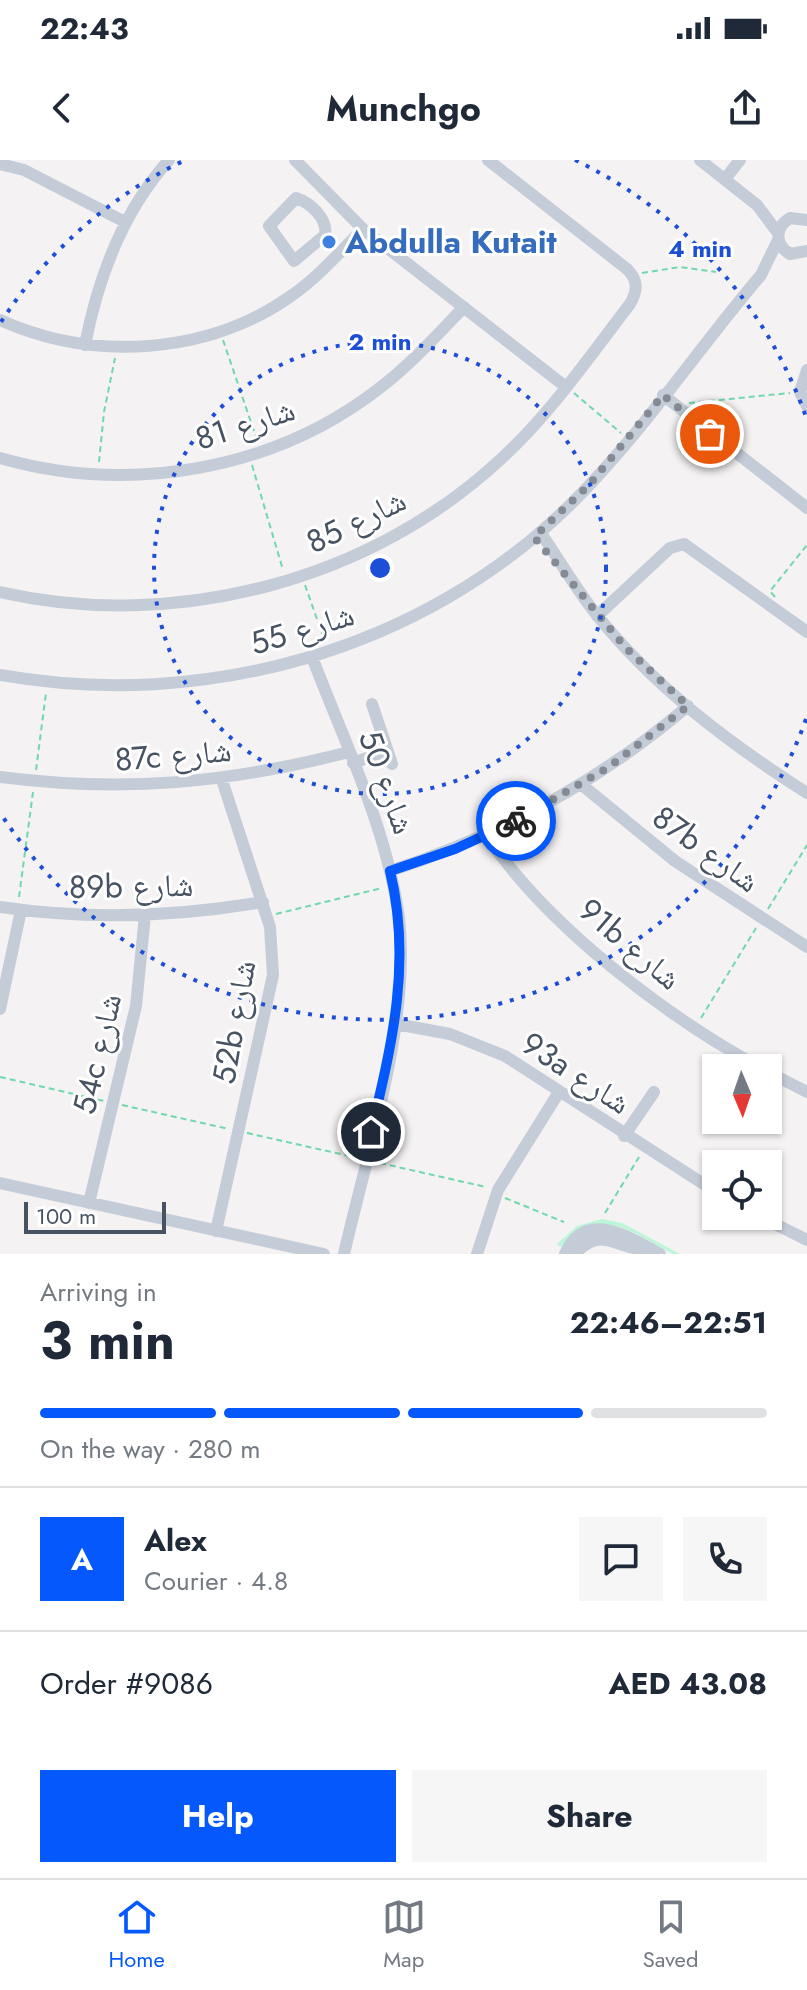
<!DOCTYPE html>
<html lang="en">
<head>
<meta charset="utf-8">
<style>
  :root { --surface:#fff; --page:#f6f6f7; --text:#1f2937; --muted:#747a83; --line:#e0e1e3; --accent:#0458fc }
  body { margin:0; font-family:Jost,"Noto Naskh Arabic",sans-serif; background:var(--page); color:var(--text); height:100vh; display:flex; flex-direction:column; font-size:30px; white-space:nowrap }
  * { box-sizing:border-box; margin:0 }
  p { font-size:26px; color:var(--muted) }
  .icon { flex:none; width:44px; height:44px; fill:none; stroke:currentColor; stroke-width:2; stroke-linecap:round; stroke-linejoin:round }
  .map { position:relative; height:1094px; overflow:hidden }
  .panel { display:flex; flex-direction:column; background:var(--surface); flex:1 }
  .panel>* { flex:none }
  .needle { width:52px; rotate:178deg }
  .buttons { position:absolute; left:702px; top:894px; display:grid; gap:16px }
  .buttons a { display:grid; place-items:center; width:80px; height:80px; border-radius:0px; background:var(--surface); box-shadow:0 2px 6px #0004; font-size:40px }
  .scale { position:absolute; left:24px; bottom:20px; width:142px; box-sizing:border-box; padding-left:8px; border:4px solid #475362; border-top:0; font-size:22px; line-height:28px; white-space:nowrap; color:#475362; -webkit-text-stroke:6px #fff; paint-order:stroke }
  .pin { position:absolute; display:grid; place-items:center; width:68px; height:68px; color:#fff; margin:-34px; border:4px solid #fff; border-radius:50%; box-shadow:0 2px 8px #0007 }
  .courier { position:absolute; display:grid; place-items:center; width:80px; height:80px; margin:-40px; border:6px solid #0458fc; border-radius:50%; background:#fff; color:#222; box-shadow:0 2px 10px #0007 }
  .headline em { font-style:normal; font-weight:700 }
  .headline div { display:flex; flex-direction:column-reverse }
  .headline { display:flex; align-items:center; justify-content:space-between; height:136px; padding:0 40px }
  h1 { font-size:52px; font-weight:700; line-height:60px }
  .bar { display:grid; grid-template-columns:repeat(4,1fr); gap:12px 8px; align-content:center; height:96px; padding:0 40px }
  .bar i { height:10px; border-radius:6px; background:var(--line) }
  .bar .on { background:var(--accent) }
  .bar p { grid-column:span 4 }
  .line { display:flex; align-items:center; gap:20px; padding:0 40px; border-top:2px solid var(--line) }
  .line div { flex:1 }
  .round { display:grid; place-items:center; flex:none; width:84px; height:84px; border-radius:0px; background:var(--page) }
  .button { display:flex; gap:16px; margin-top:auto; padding:16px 40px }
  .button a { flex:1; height:92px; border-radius:0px; background:var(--accent); color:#fff; font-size:32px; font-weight:700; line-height:92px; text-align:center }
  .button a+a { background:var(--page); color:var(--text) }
  .status { display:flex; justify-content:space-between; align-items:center; height:56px; padding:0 40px; background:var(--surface); direction:ltr }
  .status svg { height:22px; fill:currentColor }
  header { display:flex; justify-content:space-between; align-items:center; height:104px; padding:0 40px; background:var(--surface); font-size:36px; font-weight:700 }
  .menu { display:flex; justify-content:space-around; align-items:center; height:112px; border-top:2px solid var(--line); background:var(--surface); font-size:22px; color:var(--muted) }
  .menu a { display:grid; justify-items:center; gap:4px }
  .menu .on { color:var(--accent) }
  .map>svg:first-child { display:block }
  .green { fill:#bdf5d8 }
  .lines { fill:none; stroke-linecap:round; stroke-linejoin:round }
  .path { stroke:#70d8af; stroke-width:2; stroke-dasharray:6 4; stroke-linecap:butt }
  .minor { stroke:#c4ccd8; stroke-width:12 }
  .done { stroke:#848b94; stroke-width:8; stroke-dasharray:0 14.4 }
  .route { stroke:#0458fc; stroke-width:10 }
  .ring { fill:none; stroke:#1d4ed8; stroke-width:4; stroke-dasharray:4 8 }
  .shop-dot { fill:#3f7fe0; stroke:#fff; stroke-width:3 }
  .labels { text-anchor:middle; stroke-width:6; stroke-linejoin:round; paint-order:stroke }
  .shop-label { font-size:32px; font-weight:bold; fill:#366cbe; stroke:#fff; text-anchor:start }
  .street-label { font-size:32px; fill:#475362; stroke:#fff }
  .centre { fill:#1d4ed8; stroke:#fff; stroke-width:4 }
  .ring-label { font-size:24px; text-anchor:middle; font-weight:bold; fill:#1d4ed8; stroke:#fff; stroke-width:6; stroke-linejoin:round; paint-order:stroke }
</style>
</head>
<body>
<div class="status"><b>22:43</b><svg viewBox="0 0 49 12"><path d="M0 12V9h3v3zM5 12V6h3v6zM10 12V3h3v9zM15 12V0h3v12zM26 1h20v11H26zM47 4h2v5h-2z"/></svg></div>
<header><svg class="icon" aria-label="back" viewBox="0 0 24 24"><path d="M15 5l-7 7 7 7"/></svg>Munchgo<svg class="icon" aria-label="share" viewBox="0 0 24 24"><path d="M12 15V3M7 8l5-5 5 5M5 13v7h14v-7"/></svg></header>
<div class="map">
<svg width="807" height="1094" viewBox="0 0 807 1094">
  <rect width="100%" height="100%" fill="#f4f2f2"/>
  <path class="green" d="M602,1059l20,4 58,31h-7c-45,-24 -69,-48 -112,-7l-4,-3 20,-18z"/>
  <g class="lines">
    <path class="path" d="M642,113l38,-6 36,5
      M223,180l34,100
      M574,233l47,40
      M689,243l101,-10
      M99,302l5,-50 11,-54
      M252,305l31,105
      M305,425l19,54
      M775,437l-5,-6 37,-46
      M36,610l10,-77
      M19,737l14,-105
      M768,749l39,-64
      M276,754l106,-26
      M701,858l55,-90
      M0,917l104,24
      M122,945l107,24
      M247,973l111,25
      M380,1003l106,24
      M505,1038l59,24
      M605,1053l34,-56"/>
    <path class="minor" d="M295,0l68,69 203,158
      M700,0l57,45 21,28
      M0,4l24,6 101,52
      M725,19l15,-19
      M296,38c15,5 32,21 29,37l-31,26 -25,-35z
      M807,60l-17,-2c-16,10 -15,27 0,36l17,-3
      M0,160c93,42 207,35 291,-24 27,-19 49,-44 72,-67
      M85,185c13,-67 38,-134 84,-185
      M807,210l-7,22 7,14
      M663,235l144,113
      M0,298c129,37 274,13 381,-71 30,-23 56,-52 83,-80
      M540,372c19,27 35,56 56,82 57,72 134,130 211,179
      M0,432c175,40 371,-11 502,-134 49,-45 87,-101 128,-154 8,-14 8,-24 -3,-35l-139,-109
      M597,456l73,-68 14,-4 123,88
      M312,497c32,84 75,171 87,261 12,101 -32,235 -55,336
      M0,515c204,36 422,-24 571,-171 70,-69 126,-154 190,-229l17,-35
      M372,544l20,60
      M353,603l34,-12
      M0,617c124,16 228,6 349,-25
      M582,625l93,76 132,86
      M487,676c60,90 180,181 274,232
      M390,711c111,-36 210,-90 298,-165
      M0,747c87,13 176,10 263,-5
      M0,849l21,-99
      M396,864l54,10 55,22 211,136
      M768,912l39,20
      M624,976l30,-44
      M0,1023l324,71
      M89,1043l47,-197 9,-91
      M759,1056l48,24
      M216,1071l57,-256 -3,-48 -48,-147
      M477,1094l21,-64 61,-98
      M565,1094c20,-46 65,-17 95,0
      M575,1094c28,-32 45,0 74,-6"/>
  </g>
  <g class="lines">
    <path class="done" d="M516,661l93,-54 79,-61 -62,-58 -92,-111 55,-52 74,-90 47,39"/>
    <path class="route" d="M371,972c21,-88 41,-170 19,-261l65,-22 61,-28"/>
  </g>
  <g class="ring">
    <circle cx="380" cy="408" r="226"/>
    <path d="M806 559A452 452 0 0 1 1 654M1 162A452 452 0 0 1 185 0M575 0A452 452 0 0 1 806 257"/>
  </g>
  <circle class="shop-dot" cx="329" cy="82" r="8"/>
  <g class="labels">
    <g class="shop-label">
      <text x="345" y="93">Abdulla Kutait</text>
    </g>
    <g class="street-label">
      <text transform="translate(245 264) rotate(-18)" y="11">شارع 81</text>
      <text transform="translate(356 361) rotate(-26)" y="11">شارع 85</text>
      <text transform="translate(302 469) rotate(-17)" y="11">شارع 55</text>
      <text transform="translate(173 595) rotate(-5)" y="11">87c شارع</text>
      <text transform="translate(387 622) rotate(70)" y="11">شارع 50</text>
      <text transform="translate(706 689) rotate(36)" y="11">87b شارع</text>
      <text transform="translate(131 726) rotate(-1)" y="11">89b شارع</text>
      <text transform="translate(630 784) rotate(40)" y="11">91b شارع</text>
      <text transform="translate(234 862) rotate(-80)" y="11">52b شارع</text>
      <text transform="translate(97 894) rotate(-77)" y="11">54c شارع</text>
      <text transform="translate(576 913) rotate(33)" y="11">93a شارع</text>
    </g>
  </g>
  <circle cx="380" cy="408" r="12" class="centre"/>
  <g class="ring-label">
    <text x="700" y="97">4 min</text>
    <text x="380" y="190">2 min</text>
  </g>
</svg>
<div class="buttons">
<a><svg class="needle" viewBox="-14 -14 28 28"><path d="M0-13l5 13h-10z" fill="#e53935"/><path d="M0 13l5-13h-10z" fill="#747a83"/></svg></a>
<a><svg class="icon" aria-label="locate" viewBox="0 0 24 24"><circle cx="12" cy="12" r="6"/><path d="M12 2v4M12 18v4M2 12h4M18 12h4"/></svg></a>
</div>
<div class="scale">100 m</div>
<div class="pin" style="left:710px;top:274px;background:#ea580c"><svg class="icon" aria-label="bag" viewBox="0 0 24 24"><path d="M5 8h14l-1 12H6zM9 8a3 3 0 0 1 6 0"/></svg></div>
<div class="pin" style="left:371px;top:972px;background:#1f2937"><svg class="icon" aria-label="home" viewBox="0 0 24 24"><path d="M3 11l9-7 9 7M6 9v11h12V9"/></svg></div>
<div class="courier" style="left:516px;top:661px"><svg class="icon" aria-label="bike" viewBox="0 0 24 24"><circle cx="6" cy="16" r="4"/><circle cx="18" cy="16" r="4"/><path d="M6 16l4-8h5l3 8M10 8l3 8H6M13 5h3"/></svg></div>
</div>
<section class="panel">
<div class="headline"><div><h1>3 min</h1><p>Arriving in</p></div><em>22:46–22:51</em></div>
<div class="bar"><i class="on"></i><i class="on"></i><i class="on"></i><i></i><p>On the way · 280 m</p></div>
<div class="line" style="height:144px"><b class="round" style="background:var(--accent);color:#fff">A</b><div><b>Alex</b><p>Courier · 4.8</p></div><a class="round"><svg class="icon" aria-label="chat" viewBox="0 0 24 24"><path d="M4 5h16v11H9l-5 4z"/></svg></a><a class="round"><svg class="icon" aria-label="phone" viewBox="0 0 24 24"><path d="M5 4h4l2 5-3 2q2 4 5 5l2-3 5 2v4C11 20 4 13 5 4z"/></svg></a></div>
<div class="line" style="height:104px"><div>Order #9086</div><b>AED 43.08</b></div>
<div class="button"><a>Help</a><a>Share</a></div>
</section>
<nav class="menu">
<a class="on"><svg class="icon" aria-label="home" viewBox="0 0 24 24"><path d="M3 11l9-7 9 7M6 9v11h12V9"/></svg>Home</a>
<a><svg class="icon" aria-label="map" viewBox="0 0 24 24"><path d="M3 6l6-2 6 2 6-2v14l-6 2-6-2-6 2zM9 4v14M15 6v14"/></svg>Map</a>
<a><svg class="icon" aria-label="saved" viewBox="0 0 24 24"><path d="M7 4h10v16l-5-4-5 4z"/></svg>Saved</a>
</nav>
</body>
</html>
